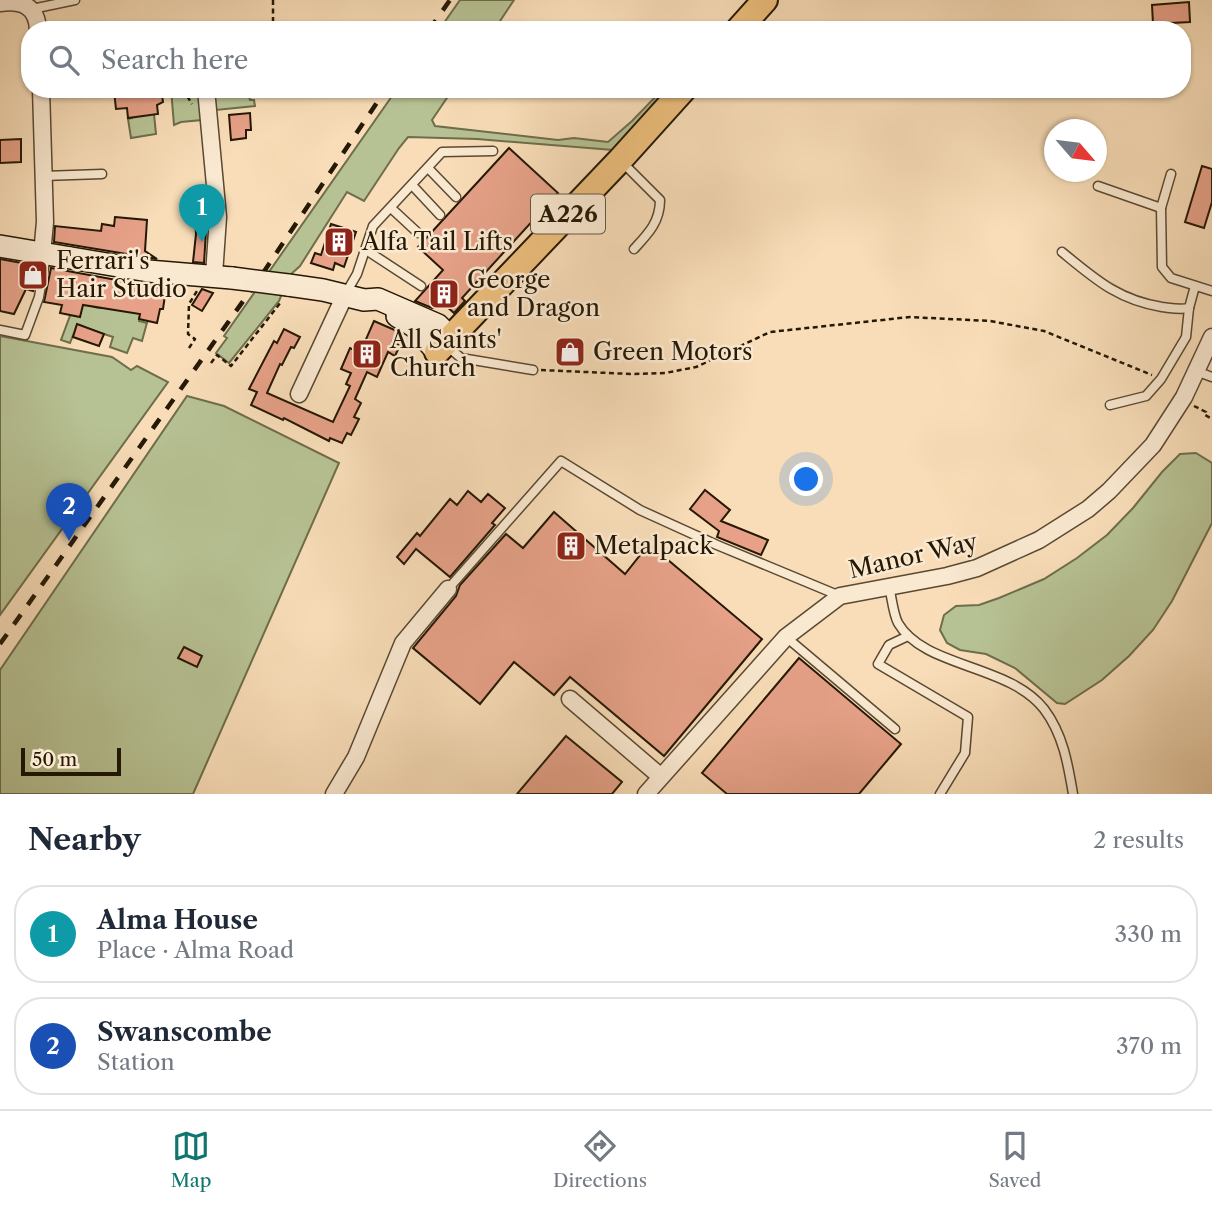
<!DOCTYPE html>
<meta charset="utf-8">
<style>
body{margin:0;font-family:"Libre Caslon Text",serif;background:#f2f2f3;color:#1f2937}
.compass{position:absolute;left:1044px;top:119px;width:63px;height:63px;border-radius:50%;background:#fff;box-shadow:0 2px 5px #0004;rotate:118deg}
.scale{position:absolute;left:21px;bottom:18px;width:100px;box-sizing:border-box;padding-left:7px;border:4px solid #251805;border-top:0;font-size:19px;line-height:24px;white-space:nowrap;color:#251805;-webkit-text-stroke:5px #fae9d1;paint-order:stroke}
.you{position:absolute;left:807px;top:480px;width:24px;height:24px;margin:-18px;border:5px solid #fff;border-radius:50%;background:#1a73e8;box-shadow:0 0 0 10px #1a73e833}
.badge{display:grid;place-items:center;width:46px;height:46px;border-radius:50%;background:#0f766e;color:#fff;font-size:23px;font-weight:700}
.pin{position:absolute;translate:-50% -58px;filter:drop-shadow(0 2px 4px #0008)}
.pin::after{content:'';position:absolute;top:37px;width:24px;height:21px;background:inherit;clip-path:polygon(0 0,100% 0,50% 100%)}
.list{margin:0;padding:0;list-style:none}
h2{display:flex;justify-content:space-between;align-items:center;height:91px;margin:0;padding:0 28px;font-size:30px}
h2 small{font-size:23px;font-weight:400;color:#747a83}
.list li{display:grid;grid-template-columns:46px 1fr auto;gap:21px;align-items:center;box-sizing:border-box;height:98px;margin:0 14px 14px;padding:0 14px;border:2px solid #e0e1e3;border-radius:28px}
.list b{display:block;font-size:26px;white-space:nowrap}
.list p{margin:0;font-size:23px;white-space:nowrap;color:#747a83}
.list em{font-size:23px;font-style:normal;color:#747a83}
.icon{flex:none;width:38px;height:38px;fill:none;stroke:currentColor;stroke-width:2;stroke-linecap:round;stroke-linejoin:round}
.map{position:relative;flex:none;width:1212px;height:794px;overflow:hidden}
.search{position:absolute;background:#fff;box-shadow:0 2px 5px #0004;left:21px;right:21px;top:21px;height:77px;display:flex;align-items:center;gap:18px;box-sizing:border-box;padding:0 24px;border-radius:28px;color:#747a83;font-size:26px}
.sheet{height:315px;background:#fff}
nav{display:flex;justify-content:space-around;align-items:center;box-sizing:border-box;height:98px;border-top:2px solid #e0e1e3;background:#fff;font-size:19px;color:#747a83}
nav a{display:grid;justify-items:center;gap:4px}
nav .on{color:#0f766e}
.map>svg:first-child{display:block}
</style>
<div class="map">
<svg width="1212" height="794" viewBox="0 0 1212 794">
<rect width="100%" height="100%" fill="#f8ddb8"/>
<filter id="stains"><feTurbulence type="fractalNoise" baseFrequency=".00286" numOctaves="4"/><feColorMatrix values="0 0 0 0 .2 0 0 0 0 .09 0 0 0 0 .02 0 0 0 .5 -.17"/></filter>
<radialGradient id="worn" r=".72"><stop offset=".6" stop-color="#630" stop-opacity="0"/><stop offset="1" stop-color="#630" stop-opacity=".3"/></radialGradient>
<g fill="#b7c294" stroke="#6e6d4c" stroke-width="2">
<path d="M460,0H514L494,30H439Z"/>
<path d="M171,89H199L202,120L181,122L174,125Z"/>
<path d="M214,89H248L250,100H254L255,106L216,110Z"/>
<path d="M397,89H453L432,120L435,126L558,140L574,138L608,142L632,121L663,89H675L613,150L477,139L408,137L399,148L364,201L347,192L300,266L290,275L279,301L229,363L216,353L227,338L224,336Z"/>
<path d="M131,107L154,114L156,134L131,138L128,119L132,118Z"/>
<path d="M96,295L94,307L100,308L101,301L142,305L139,321L147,323L148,319L142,341L133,338L127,353L110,347L113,337L77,325L70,343L61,340L74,305H83Z"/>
<path d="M0,336L112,357L131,370L137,366L168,382L0,615Z"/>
<path d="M187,396L224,406L339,463L193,794H0V670Z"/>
<path d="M1196,453L1212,463V523L1172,601L1153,630L1129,656L1102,680L1065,704L1057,703L1015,668L986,654L960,650L947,643L940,630L944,615L956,606L979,605L999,598L1044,579L1077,558L1107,535L1133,508L1162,472L1180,454Z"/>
</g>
<g fill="#e6a188" stroke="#251805" stroke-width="2">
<path d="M1189,2L1190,22L1153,24L1152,5Z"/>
<path d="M118,89H161L163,102L157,105L158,114L128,118L127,108L116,109L114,91Z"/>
<path d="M250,113L251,130H246V138L231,140L229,115Z"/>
<path d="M21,139V162L0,163V140Z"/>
<path d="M509,148L558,193L462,298L465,301L454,313L445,305L432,308L415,301L443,270L418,247Z"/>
<path d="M1202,166L1212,169V202L1204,228L1185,222Z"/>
<path d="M195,214H207L204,263L193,262L196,234Z"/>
<path d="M115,217L147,220L145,251L157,259L54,242L55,226L101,231L102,224L114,226Z"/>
<path d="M331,224L356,232L344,267L335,263L333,270L311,263L315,253L321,255Z"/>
<path d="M0,259L38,266L33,291L26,289L14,314L0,311Z"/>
<path d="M51,268L166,289L163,309H160L157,323L139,319L140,314L83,305L80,317L60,313L62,305L44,302Z"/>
<path d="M202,289L213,293L202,311L192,305Z"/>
<path d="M374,321L397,331L392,342L400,345L395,356L388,352L377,377L367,372L355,399L361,403L354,417L359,419L351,435L347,433L342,443L330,438L329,441L284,418L283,420L251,405L257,392L249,389L274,341L277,343L284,329L300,337L294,348L291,347L282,365L280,364L267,393L333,422L350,386L346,384L351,373L341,369L350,348L360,353Z"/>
<path d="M77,324L104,334L99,346L73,337Z"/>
<path d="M705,490L730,510L721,521L768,540L761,555L717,537L719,531L690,509Z"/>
<path d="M468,491L481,502L488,494L505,508L492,523L495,525L450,577L416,549L404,564L397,557L417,533L420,536L450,499L457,505Z"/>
<path d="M554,512L625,574L649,544L762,639L664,756L570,677L554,695L514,662L480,704L413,648L456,596L460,585L506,534L523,548Z"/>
<path d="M184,647L202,656L197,667L178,658Z"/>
<path d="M799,658L901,744L859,794H727L702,773Z"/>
<path d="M566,736L622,782L612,794H517Z"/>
</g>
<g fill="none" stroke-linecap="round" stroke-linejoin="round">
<g stroke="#5a4932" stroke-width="11">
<g id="service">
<path d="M32,9L75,0"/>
<path d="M622,162L660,200C660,222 648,234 634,249"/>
<path d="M428,168L456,197"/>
<path d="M1171,174L1161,208L1162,267L1171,278L1212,291"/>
<path d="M43,176L102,174"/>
<path d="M412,185L440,215"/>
<path d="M1098,186L1161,208"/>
<path d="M391,208L418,233"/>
<path d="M366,250L421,286"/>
<path d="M1062,252C1095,279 1118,300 1162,307C1171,308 1180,310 1189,308"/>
<path d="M346,293L357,274L373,226L442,152L493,151"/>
<path d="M0,330L25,335L39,297L46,255"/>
<path d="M447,346L461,358L533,370"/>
<path d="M1196,371L1212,377"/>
<path d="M1110,405L1146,396L1161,379L1186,337L1189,308L1195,286"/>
<path d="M889,587C892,598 893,613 898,623C924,668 1009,664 1044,709C1063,734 1068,764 1073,794"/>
<path d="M448,589L561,461L640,510L717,545L840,596"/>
<path d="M908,636L889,645L878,664L968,717L965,753L940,794"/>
<path d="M786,637L895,729"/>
</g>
</g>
<g stroke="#5a4932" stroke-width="19">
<g id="minor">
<path d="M0,3C22,0 37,6 38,30"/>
<path d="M41,89L45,222L42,254"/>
<path d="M206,89L218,217L214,275"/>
<path d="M299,394L345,295"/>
<path d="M570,699L660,776"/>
<path d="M334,794L356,757L403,643L448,589"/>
<path d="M646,794L786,637L840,596L947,576L977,568L1039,540L1088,509L1109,491L1153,445L1184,397L1212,337"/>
</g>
</g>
<g stroke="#251805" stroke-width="24">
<g id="secondary">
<path d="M0,246L148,271L232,278"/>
<path d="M288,285L323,290L364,300L378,299L438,325L451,338"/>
<path d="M397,316L415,327L437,352"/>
</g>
</g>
<g stroke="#251805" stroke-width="28">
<g id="primary">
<path d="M738,30L765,0"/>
<path d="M437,352L620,160L684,89"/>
</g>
</g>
<g stroke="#251805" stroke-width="2.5" stroke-dasharray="5 3.5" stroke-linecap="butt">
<path d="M273,0V30"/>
<path d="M183,89L192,104"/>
<path d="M189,348L195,339L188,334L189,304L197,291"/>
<path d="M211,363L217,355L231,366L281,302"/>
<path d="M541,370L631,374L665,373L696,367L770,332L910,317L990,321L1044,331L1152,375"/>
<path d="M1194,406L1206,412L1205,415L1212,419"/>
</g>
<use href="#service" stroke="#fae9d1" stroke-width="8"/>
<use href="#minor" stroke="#fae9d1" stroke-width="16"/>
<use href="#secondary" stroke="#fae9d1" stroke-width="21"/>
<use href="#primary" stroke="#ecbe7c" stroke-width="24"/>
<g stroke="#251805" stroke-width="4.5" stroke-dasharray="12 12" stroke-linecap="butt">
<path d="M429,30L450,0"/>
<path d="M263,273L386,89"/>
<path d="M0,644L251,290"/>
</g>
<g stroke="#251805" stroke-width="24" stroke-linecap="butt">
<path id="secondary-bridge" d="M232,278L288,285"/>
</g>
<use href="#secondary-bridge" stroke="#fae9d1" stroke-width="21"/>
</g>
<defs>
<g id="building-square" transform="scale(1.575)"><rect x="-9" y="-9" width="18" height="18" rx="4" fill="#8f2418" stroke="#fae9d1"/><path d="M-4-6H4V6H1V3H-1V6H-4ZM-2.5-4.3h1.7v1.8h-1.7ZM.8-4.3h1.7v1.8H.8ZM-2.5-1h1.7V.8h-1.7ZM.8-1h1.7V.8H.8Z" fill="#fff"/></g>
<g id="shop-square" transform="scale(1.575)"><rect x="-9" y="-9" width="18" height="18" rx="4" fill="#8f2418" stroke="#fae9d1"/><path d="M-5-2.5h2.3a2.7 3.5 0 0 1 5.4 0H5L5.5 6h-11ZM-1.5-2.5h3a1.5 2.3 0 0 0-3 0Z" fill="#fff"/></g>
</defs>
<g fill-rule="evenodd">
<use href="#building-square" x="339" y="242"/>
<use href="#shop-square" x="33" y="275"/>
<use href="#building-square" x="444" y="294"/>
<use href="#shop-square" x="570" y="352"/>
<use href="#building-square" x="367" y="354"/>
<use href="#building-square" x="571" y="546"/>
</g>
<g text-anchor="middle" stroke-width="5" stroke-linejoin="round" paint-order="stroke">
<rect fill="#fae9d1" stroke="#655742" stroke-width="2" x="531" y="194.5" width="74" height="39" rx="5"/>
<g font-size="23" font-weight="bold" fill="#251805">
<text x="568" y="222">A226</text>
</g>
<g font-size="24" fill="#251805" stroke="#fae9d1" text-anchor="start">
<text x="362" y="250">Alfa Tail Lifts</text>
<text x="56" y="269">Ferrari's<tspan x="56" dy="28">Hair Studio</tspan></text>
<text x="467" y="288">George<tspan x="467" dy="28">and Dragon</tspan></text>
<text x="390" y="348">All Saints'<tspan x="390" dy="28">Church</tspan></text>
<text x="593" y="360">Green Motors</text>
<text x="594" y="554">Metalpack</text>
</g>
<g font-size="24" fill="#251805" stroke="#fae9d1">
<text transform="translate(913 556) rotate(-13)" y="8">Manor Way</text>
</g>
</g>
<rect width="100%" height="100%" filter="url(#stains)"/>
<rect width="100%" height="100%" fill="url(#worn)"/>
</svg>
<svg class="compass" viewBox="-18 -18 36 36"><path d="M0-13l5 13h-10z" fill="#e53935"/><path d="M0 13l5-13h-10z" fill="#747a83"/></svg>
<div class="scale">50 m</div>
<div class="you"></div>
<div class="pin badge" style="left:202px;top:242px;background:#0f9aa8">1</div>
<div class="pin badge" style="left:69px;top:541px;background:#1a4fb4">2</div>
<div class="search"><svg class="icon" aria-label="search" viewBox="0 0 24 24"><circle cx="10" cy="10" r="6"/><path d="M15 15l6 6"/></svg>Search here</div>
</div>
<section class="sheet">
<h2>Nearby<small>2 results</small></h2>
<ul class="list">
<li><span class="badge" style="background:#0f9aa8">1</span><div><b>Alma House</b><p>Place · Alma Road</p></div><em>330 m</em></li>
<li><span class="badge" style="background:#1a4fb4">2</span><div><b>Swanscombe</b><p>Station</p></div><em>370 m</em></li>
</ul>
</section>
<nav>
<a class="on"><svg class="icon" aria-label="map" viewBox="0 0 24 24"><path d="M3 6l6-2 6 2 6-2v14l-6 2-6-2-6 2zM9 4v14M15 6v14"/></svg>Map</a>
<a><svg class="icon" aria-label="directions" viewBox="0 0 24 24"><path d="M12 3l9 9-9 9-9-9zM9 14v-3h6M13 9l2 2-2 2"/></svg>Directions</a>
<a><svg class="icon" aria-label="saved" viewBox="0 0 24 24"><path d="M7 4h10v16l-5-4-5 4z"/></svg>Saved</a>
</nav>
